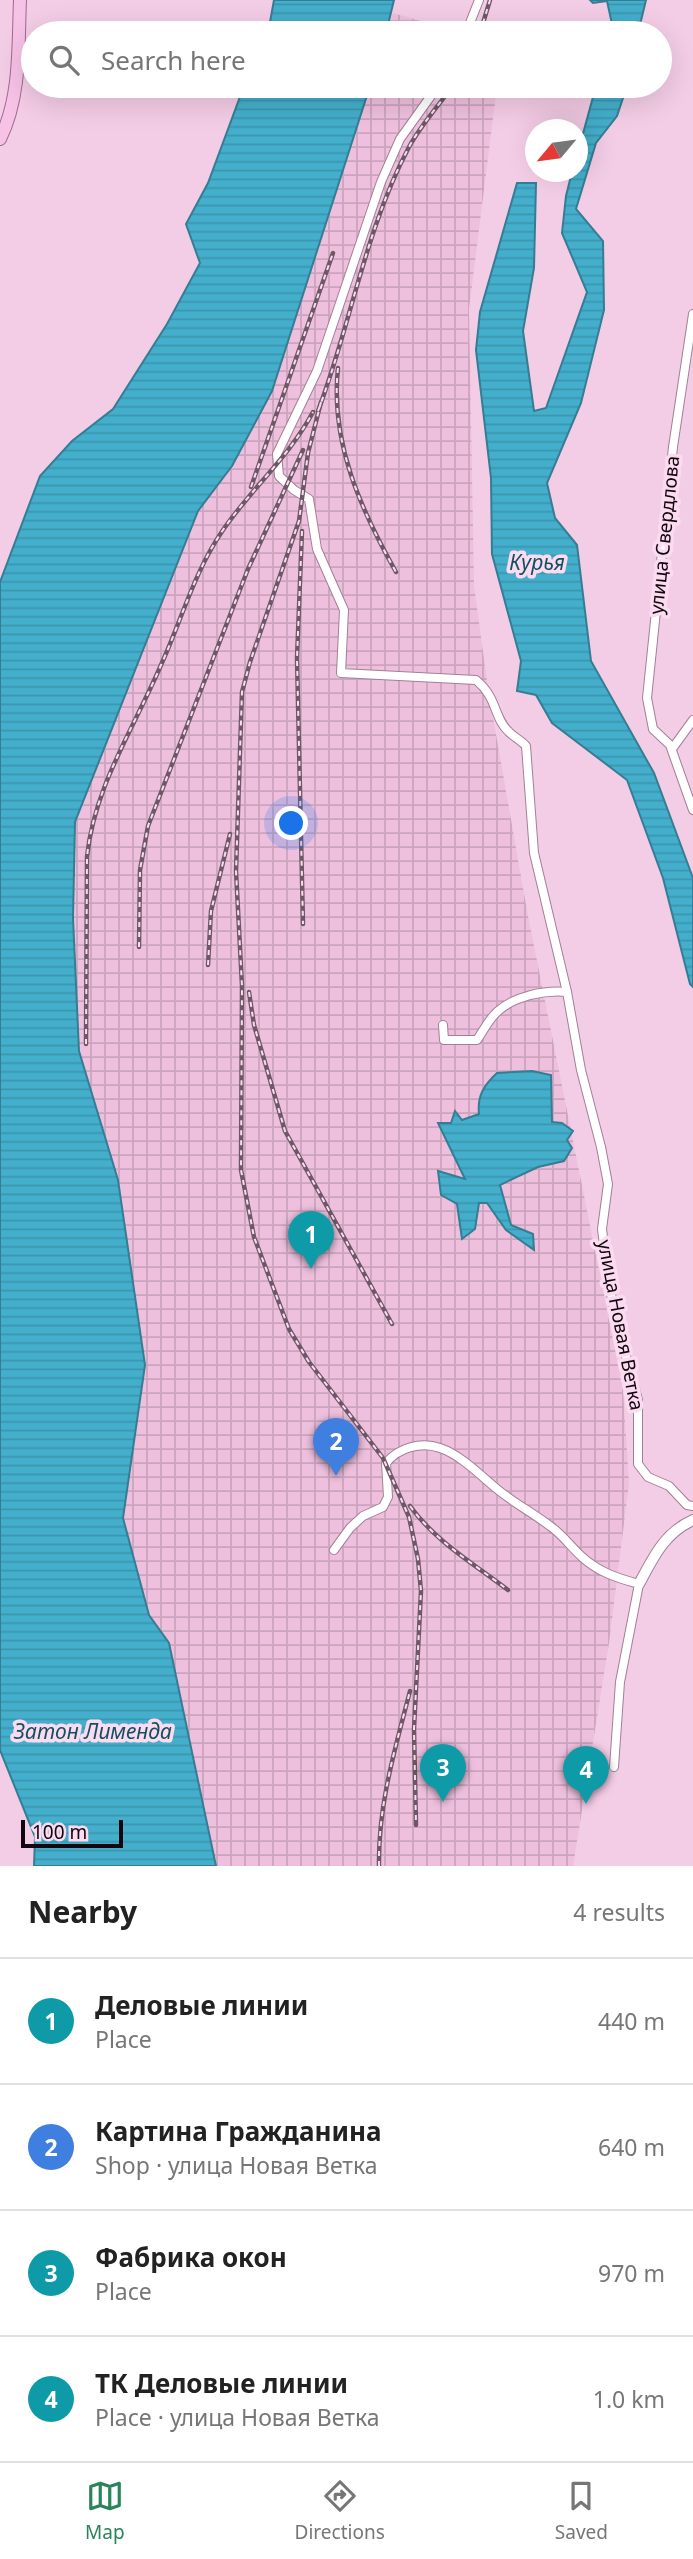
<!DOCTYPE html>
<meta charset="utf-8">
<style>
body{margin:0;font-family:"Noto Sans",sans-serif;background:#f6f6f6;color:#222}
.compass{position:absolute;left:525px;top:119px;width:63px;height:63px;border-radius:50%;background:#fff;box-shadow:0 7px 28px #0002;rotate:241deg}
.scale{position:absolute;left:21px;bottom:18px;width:102px;box-sizing:border-box;padding-left:7px;border:4px solid #13070f;border-top:0;font-size:19px;line-height:24px;white-space:nowrap;color:#13070f;-webkit-text-stroke:5px #fbdbf0;paint-order:stroke}
.you{position:absolute;left:292px;top:824px;width:24px;height:24px;margin:-18px;border:5px solid #fff;border-radius:50%;background:#1a73e8;box-shadow:0 0 0 10px #1a73e833}
.badge{display:grid;place-items:center;width:46px;height:46px;border-radius:50%;background:#298459;color:#fff;font-size:23px;font-weight:700}
.pin{position:absolute;translate:-50% -58px;filter:drop-shadow(0 2px 4px #0008)}
.pin::after{content:'';position:absolute;top:37px;width:24px;height:21px;background:inherit;clip-path:polygon(0 0,100% 0,50% 100%)}
.list{margin:0;padding:0;list-style:none}
h2{display:flex;justify-content:space-between;align-items:center;height:91px;margin:0;padding:0 28px;font-size:30px}
h2 small{font-size:23px;font-weight:400;color:#767676}
.list li{display:grid;grid-template-columns:46px 1fr auto;gap:21px;align-items:center;box-sizing:border-box;height:126px;padding:0 28px;border-top:2px solid #e0e0e0}
.list b{display:block;font-size:26px;white-space:nowrap}
.list p{margin:0;font-size:23px;white-space:nowrap;color:#767676}
.list em{font-size:23px;font-style:normal;color:#767676}
.icon{flex:none;width:38px;height:38px;fill:none;stroke:currentColor;stroke-width:2;stroke-linecap:round;stroke-linejoin:round}
.map{position:relative;flex:none;width:693px;height:1866px;overflow:hidden}
.search{position:absolute;background:#fff;box-shadow:0 7px 28px #0002;left:21px;right:21px;top:21px;height:77px;display:flex;align-items:center;gap:18px;box-sizing:border-box;padding:0 24px;border-radius:38px;color:#767676;font-size:26px}
.sheet{height:595px;background:#fff}
nav{display:flex;justify-content:space-around;align-items:center;box-sizing:border-box;height:98px;border-top:2px solid #e0e0e0;background:#fff;font-size:19px;color:#767676}
nav a{display:grid;justify-items:center;gap:4px}
nav .on{color:#298459}
.map>svg:first-child{display:block}
</style>
<div class="map">
<svg width="693" height="1866" viewBox="0 0 693 1866">
<defs>
<pattern id="industrial-grid" width="8" height="8" patternUnits="userSpaceOnUse" patternTransform="scale(1.75)"><rect width="8" height="8" fill="#eec0de"/><path d="M0 4h8M4 0v8" fill="none" stroke="#cba4bd"/></pattern>
<pattern id="water-rules" width="6" height="5" patternUnits="userSpaceOnUse" patternTransform="scale(1.75)"><rect width="6" height="5" fill="#44afcc"/><path d="M0 2.5h6" fill="none" stroke="#3b95ae"/></pattern>
</defs>
<rect width="100%" height="100%" fill="#f3cce5"/>
<g fill="url(#industrial-grid)">
<path d="M393,13L463,33H386Z"/>
<path d="M370,86H497L469,309L474,585L488,689L528,916L623,1390L629,1483L609,1643L573,1866H216L169,1643L149,1615L123,1518L145,1365L118,1180L79,1051L73,918L75,822L198,511L232,466L272,391Z"/>
</g>
<g fill="url(#water-rules)" stroke="#357d93" stroke-width="2">
<path d="M274,0H394L386,33H268Z"/>
<path d="M590,0H646L638,33H614L607,1L593,3Z"/>
<path d="M244,86H370L272,391L232,466L198,511L75,822L73,918L79,1051L118,1180L145,1365L123,1518L149,1615L169,1643L216,1866H34L35,1837L0,1750V582L40,476L72,441L113,409L167,324L200,263L186,224L208,183Z"/>
<path d="M596,86H627L617,116L596,143L576,209L603,241L604,310L581,403L547,483L555,518L577,545L591,661L654,773L693,878V987L690,984L663,878L627,780L552,723L536,695L517,691L521,661L492,554L491,478L476,350L480,312L517,183H536L534,268L523,331L534,411L546,408L587,292L562,233L566,196L572,172H578V152Z"/>
<path d="M532,1071L551,1075L552,1122L562,1123L573,1131L567,1140L572,1148L564,1161L538,1167L500,1185L511,1225L533,1234L534,1250L506,1230L487,1203H479L475,1229L462,1239L457,1204L441,1195L438,1171L465,1179L438,1123H451L455,1111L462,1120L479,1114C477,1096 484,1085 497,1073Z"/>
</g>
<g fill="none" stroke-linecap="round" stroke-linejoin="round">
<g stroke="#a37f97" stroke-width="10">
<g id="street">
<path d="M466,33L479,0"/>
<path d="M438,86L400,139L381,182L317,371L277,454L279,476L294,490L309,499L317,549L344,610L341,673L476,680C498,698 493,717 509,732C515,738 521,740 526,746L534,853L567,992"/>
<path d="M693,314L673,447L647,698L653,729L670,745L693,810"/>
<path d="M672,749L693,720"/>
<path d="M443,1025L444,1040H477C483,1031 489,1019 497,1012C514,996 544,990 567,992L581,1070L601,1147L608,1184L602,1229L608,1278L616,1320L638,1400V1464L648,1477L669,1486L687,1505L693,1506"/>
<path d="M334,1550L350,1528L363,1516L383,1507L388,1497L386,1463C398,1448 421,1441 440,1448C461,1455 480,1475 497,1489C514,1503 533,1513 550,1526C562,1534 571,1547 581,1556C598,1572 617,1578 639,1584L620,1682L614,1767"/>
</g>
</g>
<g stroke="#a37f97" stroke-width="12">
<path id="secondary" d="M639,1584C653,1558 664,1533 693,1520"/>
</g>
<g stroke="#a36790" stroke-width="14">
<path id="primary" d="M0,139C21,97 18,46 20,0"/>
</g>
<use href="#street" stroke="#fff" stroke-width="8"/>
<use href="#secondary" stroke="#fff" stroke-width="10"/>
<use href="#primary" stroke="#f6c2e6" stroke-width="12"/>
<g stroke="#6e5766" stroke-width="4.5">
<g id="rail">
<path d="M480,33L490,0"/>
<path d="M338,368C330,442 361,510 396,572"/>
<path d="M321,402L308,453L299,521L250,662L242,692L236,871L242,986L241,1170L254,1237L289,1329L309,1362L383,1458L409,1517L418,1559L421,1591L414,1729L416,1825"/>
<path d="M318,411C351,324 365,230 409,147C421,125 438,106 453,86"/>
<path d="M251,487L333,253"/>
<path d="M302,531L297,658L303,924"/>
<path d="M139,947L140,870L148,826L248,569L303,450"/>
<path d="M208,965L211,911L230,834"/>
<path d="M249,992L254,1025L285,1131L392,1324"/>
<path d="M86,1044L87,857C94,787 134,728 161,665C182,619 194,572 223,530C251,489 289,457 313,412"/>
<path d="M410,1506C435,1541 474,1564 508,1590"/>
<path d="M379,1866C378,1805 395,1749 410,1691"/>
</g>
</g>
<use href="#rail" stroke="#fbdbf0" stroke-width="2" stroke-dasharray="5" stroke-linecap="butt"/>
</g>
<g text-anchor="middle" stroke-width="7" stroke-linejoin="round" paint-order="stroke">
<g font-size="19" fill="#13070f" stroke="#fbdbf0">
<text transform="translate(664 535) rotate(-84)" y="7">улица Свердлова</text>
<text transform="translate(621 1325) rotate(79)" y="7">улица Новая Ветка</text>
</g>
<g font-size="21" font-style="italic" fill="#13505f" stroke="#fbdbf0">
<text x="537" y="570">Курья</text>
<text x="93" y="1739">Затон Лименда</text>
</g>
</g>
</svg>
<svg class="compass" viewBox="-18 -18 36 36"><path d="M0-13l5 13h-10z" fill="#e53935"/><path d="M0 13l5-13h-10z" fill="#767676"/></svg>
<div class="scale">100 m</div>
<div class="you"></div>
<div class="pin badge" style="left:311px;top:1269px;background:#0f9aa8">1</div>
<div class="pin badge" style="left:336px;top:1476px;background:#3f7fe0">2</div>
<div class="pin badge" style="left:443px;top:1802px;background:#0f9aa8">3</div>
<div class="pin badge" style="left:586px;top:1804px;background:#0f9aa8">4</div>
<div class="search"><svg class="icon" aria-label="search" viewBox="0 0 24 24"><circle cx="10" cy="10" r="6"/><path d="M15 15l6 6"/></svg>Search here</div>
</div>
<section class="sheet">
<h2>Nearby<small>4 results</small></h2>
<ul class="list">
<li><span class="badge" style="background:#0f9aa8">1</span><div><b>Деловые линии</b><p>Place</p></div><em>440 m</em></li>
<li><span class="badge" style="background:#3f7fe0">2</span><div><b>Картина Гражданина</b><p>Shop · улица Новая Ветка</p></div><em>640 m</em></li>
<li><span class="badge" style="background:#0f9aa8">3</span><div><b>Фабрика окон</b><p>Place</p></div><em>970 m</em></li>
<li><span class="badge" style="background:#0f9aa8">4</span><div><b>ТК Деловые линии</b><p>Place · улица Новая Ветка</p></div><em>1.0 km</em></li>
</ul>
</section>
<nav>
<a class="on"><svg class="icon" aria-label="map" viewBox="0 0 24 24"><path d="M3 6l6-2 6 2 6-2v14l-6 2-6-2-6 2zM9 4v14M15 6v14"/></svg>Map</a>
<a><svg class="icon" aria-label="directions" viewBox="0 0 24 24"><path d="M12 3l9 9-9 9-9-9zM9 14v-3h6M13 9l2 2-2 2"/></svg>Directions</a>
<a><svg class="icon" aria-label="saved" viewBox="0 0 24 24"><path d="M7 4h10v16l-5-4-5 4z"/></svg>Saved</a>
</nav>
